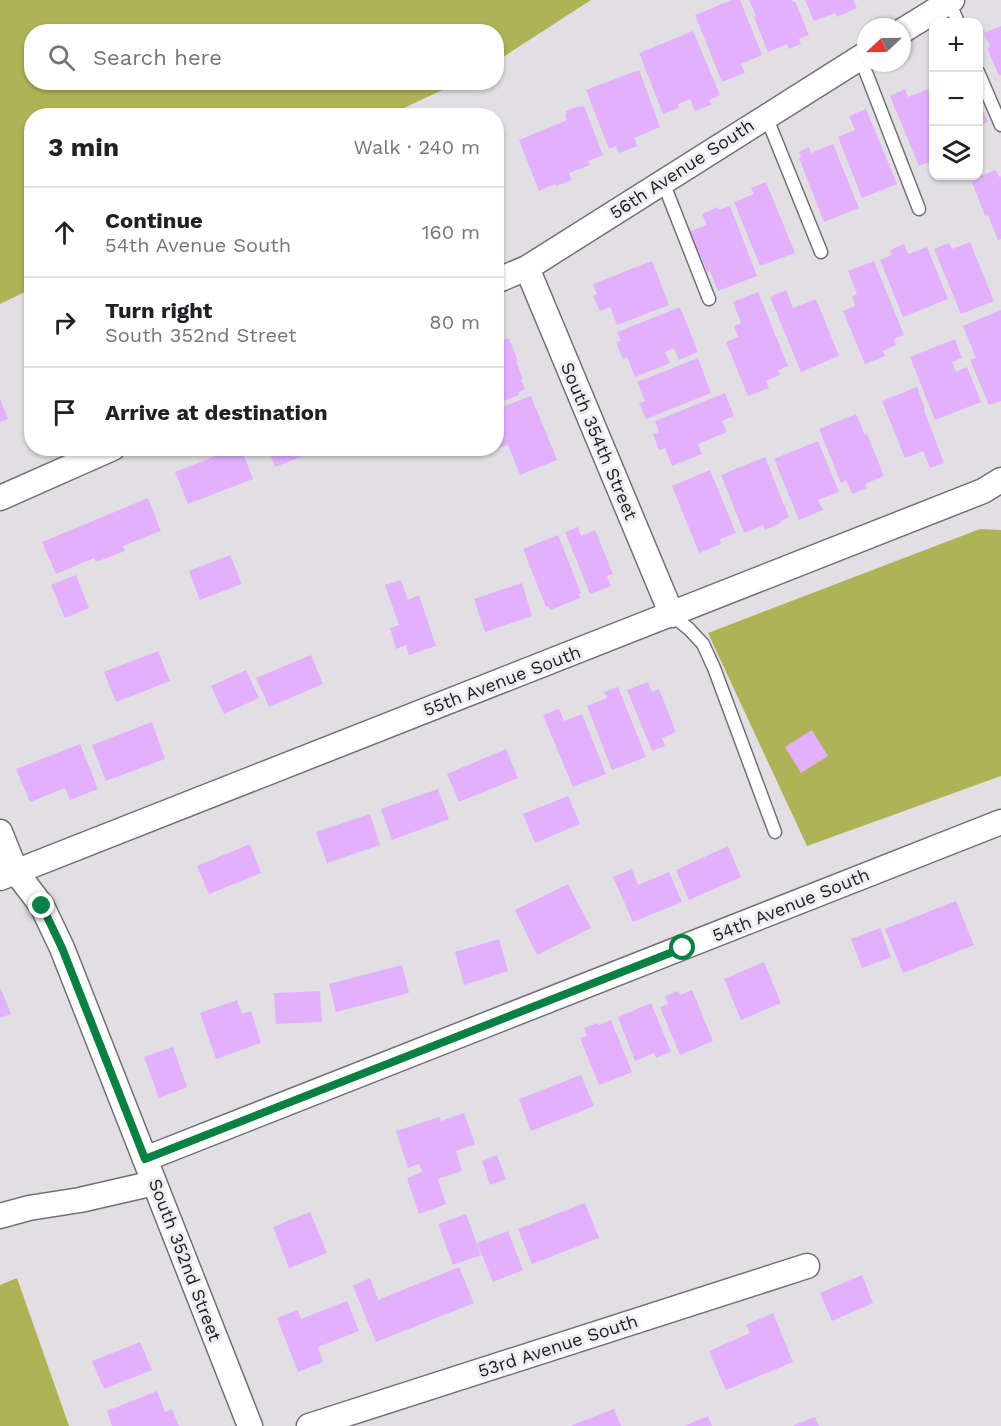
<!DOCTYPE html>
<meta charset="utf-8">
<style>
body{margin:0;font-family:"Work Sans",sans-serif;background:#f6f6f6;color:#202124}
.controls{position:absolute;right:18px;top:18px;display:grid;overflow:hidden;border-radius:12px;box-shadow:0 2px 4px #0004}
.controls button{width:54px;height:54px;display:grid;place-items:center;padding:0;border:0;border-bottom:2px solid #e0e0e0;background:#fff;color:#202124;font:30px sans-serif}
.compass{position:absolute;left:857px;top:18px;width:54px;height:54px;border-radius:50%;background:#fff;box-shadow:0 2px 4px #0004;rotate:248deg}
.stop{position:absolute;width:18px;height:18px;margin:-14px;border:4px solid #0b8043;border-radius:50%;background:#fff}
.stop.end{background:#0b8043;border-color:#fff;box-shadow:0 2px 6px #0008}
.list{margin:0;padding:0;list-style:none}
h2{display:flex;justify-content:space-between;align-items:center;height:78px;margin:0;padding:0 24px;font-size:26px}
h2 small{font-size:20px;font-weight:400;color:#757577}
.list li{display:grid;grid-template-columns:39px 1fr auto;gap:18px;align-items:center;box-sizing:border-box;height:90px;padding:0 24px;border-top:2px solid #e0e0e0}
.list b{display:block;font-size:22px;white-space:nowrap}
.list p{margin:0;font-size:20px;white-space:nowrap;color:#757577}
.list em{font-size:20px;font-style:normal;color:#757577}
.icon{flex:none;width:33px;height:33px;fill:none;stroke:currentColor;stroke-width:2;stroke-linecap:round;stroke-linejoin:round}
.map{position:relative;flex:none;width:1001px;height:1426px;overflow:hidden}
.search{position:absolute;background:#fff;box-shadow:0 2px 4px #0004;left:24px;top:24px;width:480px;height:66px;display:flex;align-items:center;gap:15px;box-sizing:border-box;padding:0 21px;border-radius:24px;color:#757577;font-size:22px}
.panel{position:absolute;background:#fff;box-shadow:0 2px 4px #0004;left:24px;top:108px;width:480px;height:348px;border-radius:24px}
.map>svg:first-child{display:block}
</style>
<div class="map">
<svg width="1001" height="1426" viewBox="0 0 1001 1426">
<rect width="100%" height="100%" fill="#e2dfe4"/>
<g fill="#afb355">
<path d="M0,0H591L497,61L496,32H32V82L457,83L389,115L32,116L31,289L0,304Z"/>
<path d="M980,529L1001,530V776L807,846L708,633Z"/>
<path d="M17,1278L69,1426H0V1285Z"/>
</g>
<g fill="#e3b0fd">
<path d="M732,0H740L762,55L741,64L745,73L722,82L695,15Z"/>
<path d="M749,0H792L793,2L795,1L809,35L799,39L801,44L789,49L787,44L768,52L754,17L756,16Z"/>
<path d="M805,0H853L857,8L837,17L835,13L814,21Z"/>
<path d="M1001,26V75L999,76L987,48L990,47L984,33Z"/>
<path d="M693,31L720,95L709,100L711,105L695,111L690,99L678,104L679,108L663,114L639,53Z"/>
<path d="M639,70L660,127L634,138L637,146L619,153L616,146L609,149L586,90Z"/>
<path d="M905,89L908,97L928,89L934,102V160L919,166L890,96Z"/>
<path d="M978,99L988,122L978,126Z"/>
<path d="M580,106L581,107L584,106L603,155L588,161L590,165L569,173L572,180L556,186L555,184L539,191L519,140L567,120L565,114L567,113L566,111Z"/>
<path d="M866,109L897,184L862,198L838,137L855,130L849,116Z"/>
<path d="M833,144L859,208L824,222L799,158L801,157L799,152L809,147L811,153Z"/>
<path d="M996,170L999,177L1001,176V239L998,240L988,215L985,216L972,182L981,178L980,176Z"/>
<path d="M766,182L795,253L760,266L734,202L754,194L751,188Z"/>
<path d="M730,206L757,276L718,291L710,271L707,272L701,256L699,257L688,232L707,225L702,214L718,207L719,210Z"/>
<path d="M970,242L994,301L961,314L934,249L949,243L952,249Z"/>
<path d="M904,244L908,254L927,247L948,299L903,317L880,260L892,255L890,250Z"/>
<path d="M652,261L669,305L617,325L610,307L600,311L593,296L597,294L593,284Z"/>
<path d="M874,261L904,335L894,339L896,345L883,351L885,356L865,364L843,311L855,306L852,296L857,294L848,271Z"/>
<path d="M786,290L793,308L816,299L839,356L801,372L770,297Z"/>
<path d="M758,292L788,366L778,370L780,375L766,381L769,388L748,396L726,342L738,337L734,326L741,323L733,302Z"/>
<path d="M680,307L698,352L679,360L674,348L665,352L670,363L635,377L627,357L623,359L616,342L621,341L617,332Z"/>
<path d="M1001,310V401L989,405L970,360L976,358L963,326Z"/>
<path d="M509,338L518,361H516L523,379L521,380L525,389L518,392L519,395L496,404V343Z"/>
<path d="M955,339L962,358L952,362L956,372L967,367L981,402L935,420L910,357Z"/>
<path d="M698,358L711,393L646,419L639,403L645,401L637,382Z"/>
<path d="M917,387L925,409L924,410L944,463L930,468L923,451L905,458L882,401Z"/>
<path d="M725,393L734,416L722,421L727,432L698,444L702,454L672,466L665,448L659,450L653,434L659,432L655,421Z"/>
<path d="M531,396L557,460L520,475L508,445L499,448L496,443V409Z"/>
<path d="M0,399L8,419L0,422Z"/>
<path d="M856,414L865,435L867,434L884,476L865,484L867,488L852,494L846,480L841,483L819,429Z"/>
<path d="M818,441L839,492L818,500L823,510L799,520L774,459Z"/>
<path d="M236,448H241L253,479L188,504L175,472Z"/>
<path d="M268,448H321V449L275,467Z"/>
<path d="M765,457L789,517L780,521L781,523L765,530L763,525L744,533L721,475Z"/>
<path d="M710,470L736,533L720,539L721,544L699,553L672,486Z"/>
<path d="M148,498L161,531L123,546L125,551L96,562L94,558L56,574L42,542Z"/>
<path d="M578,527L581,536L595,530L613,574L607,576L611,586L590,594L565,532Z"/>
<path d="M558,535L581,593L579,594L580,598L550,610L548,606L546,607L523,549Z"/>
<path d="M230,555L242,584L200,600L189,571Z"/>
<path d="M76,575L89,608L65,618L51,585Z"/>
<path d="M401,580L408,600L419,595L436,646L409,655L406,645L396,649L390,628L399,625L385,585Z"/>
<path d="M522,583L532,616L485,632L474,599Z"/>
<path d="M158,651L170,681L116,702L104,672Z"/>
<path d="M311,655L323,684L269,707L256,678Z"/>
<path d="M246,670L259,698L224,714L211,686Z"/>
<path d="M648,682L652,692L659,689L676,732L662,738L665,746L652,751L627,690Z"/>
<path d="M618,687L646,757L612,770L587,706L607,698L604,692Z"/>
<path d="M559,709L564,721L582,714L606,774L573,787L543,715Z"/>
<path d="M152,722L165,759L106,781L92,745Z"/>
<path d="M812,730L828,756L801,773L785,747Z"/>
<path d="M80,744L98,789L70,800L65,788L30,802L16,769Z"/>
<path d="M506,749L518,778L459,802L447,774Z"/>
<path d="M438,789L449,819L392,840L381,809Z"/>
<path d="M568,796L580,824L535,843L523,814Z"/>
<path d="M370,814L380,845L327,863L316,832Z"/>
<path d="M250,844L261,873L209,894L197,866Z"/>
<path d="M728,846L741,877L689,900L676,870Z"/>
<path d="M632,869L638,885L669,872L682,902L633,922L613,877Z"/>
<path d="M568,884L591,928L537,955L515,910Z"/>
<path d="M956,901L974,945L903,973L885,929Z"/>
<path d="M880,928L891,957L862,968L851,939Z"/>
<path d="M499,939L508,971L464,985L455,952Z"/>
<path d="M764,962L781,1003L741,1020L724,979Z"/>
<path d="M402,965L409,993L336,1012L329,984Z"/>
<path d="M0,987L11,1014L0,1018Z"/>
<path d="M692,990L713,1041L680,1055L660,1007L668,1004L665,996L678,991L680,995Z"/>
<path d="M320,991L322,1022L276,1024L274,993Z"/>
<path d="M237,1000L242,1014L251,1011L261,1043L216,1059L200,1013Z"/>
<path d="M651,1003L671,1052L656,1058L654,1053L635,1061L618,1017Z"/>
<path d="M611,1020L632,1072L599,1085L580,1038L587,1036L584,1028L598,1023L599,1025Z"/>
<path d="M173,1047L187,1087L159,1098L144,1057Z"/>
<path d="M581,1075L594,1106L531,1131L519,1099Z"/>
<path d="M464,1113L475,1144L456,1151L462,1171L438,1179L446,1204L419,1214L407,1178L422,1172L419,1164L408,1168L396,1131L440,1117L441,1121Z"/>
<path d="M497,1155L506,1179L490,1185L482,1161Z"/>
<path d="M585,1203L599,1238L532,1264L518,1229Z"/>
<path d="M310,1212L327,1253L289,1268L273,1227Z"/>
<path d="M466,1214L481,1255L453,1265L438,1224Z"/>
<path d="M508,1231L523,1270L493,1282L477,1243Z"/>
<path d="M459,1267L474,1303L376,1342L353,1286L370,1278L378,1300Z"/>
<path d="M862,1275L873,1303L832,1321L820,1293Z"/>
<path d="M347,1301L359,1331L318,1347L323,1362L298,1372L277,1318L298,1310L301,1319Z"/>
<path d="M773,1313L793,1362L726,1390L709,1351L750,1333L746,1325Z"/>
<path d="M140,1342L152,1370L104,1389L92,1361Z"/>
<path d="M157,1391L165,1412L172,1409L179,1426H112L107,1411Z"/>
<path d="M614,1409L621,1426H570Z"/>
<path d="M708,1416L712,1426H684Z"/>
<path d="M815,1417L819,1426H792Z"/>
</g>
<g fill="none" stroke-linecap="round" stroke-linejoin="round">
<g stroke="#737074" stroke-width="15">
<g id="service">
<path d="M949,2L958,22"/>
<path d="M860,57L919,209"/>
<path d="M978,72L1001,125"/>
<path d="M766,116L821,252"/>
<path d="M663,182L709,299"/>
<path d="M672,615L689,629L703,644L714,668L775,832"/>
</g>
</g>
<g stroke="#737074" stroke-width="27">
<g id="minor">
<path d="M902,31L952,0"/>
<path d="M527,268L672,615"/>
<path d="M496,281L527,268L866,54"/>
<path d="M0,498L113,448"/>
<path d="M0,832L16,872L42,906L62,948L250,1426"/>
<path d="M0,878L983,491L1001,480"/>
<path d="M145,1159L1001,822"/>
<path d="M0,1216L29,1208L80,1200L154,1183"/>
<path d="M309,1426L807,1266"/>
</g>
</g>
<use href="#service" stroke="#fff" stroke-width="12"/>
<use href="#minor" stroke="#fff" stroke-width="24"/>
</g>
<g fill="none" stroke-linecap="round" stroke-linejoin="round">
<path stroke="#0b8043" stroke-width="8" d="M42,906L62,948L145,1159L683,948"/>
</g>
<g text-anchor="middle" stroke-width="6" stroke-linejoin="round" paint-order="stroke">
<g font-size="18" fill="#1f1e1f" stroke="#efedf1">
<text transform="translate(682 169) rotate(-33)" y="6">56th Avenue South</text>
<text transform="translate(599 441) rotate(67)" y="6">South 354th Street</text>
<text transform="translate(502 681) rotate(-21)" y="6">55th Avenue South</text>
<text transform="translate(791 905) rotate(-22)" y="6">54th Avenue South</text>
<text transform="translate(185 1260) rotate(69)" y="6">South 352nd Street</text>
<text transform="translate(558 1346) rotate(-18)" y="6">53rd Avenue South</text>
</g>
</g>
</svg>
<div class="controls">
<button>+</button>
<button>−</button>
<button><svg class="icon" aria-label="layers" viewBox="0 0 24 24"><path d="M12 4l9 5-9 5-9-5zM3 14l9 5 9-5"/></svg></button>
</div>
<svg class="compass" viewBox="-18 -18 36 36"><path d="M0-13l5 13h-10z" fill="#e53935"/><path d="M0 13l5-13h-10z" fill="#757577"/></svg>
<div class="stop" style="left:683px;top:948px"></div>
<div class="stop end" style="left:42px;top:906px"></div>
<div class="search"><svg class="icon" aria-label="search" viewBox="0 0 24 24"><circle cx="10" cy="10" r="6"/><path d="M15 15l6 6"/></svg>Search here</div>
<section class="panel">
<h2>3 min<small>Walk · 240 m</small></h2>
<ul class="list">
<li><svg class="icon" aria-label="ahead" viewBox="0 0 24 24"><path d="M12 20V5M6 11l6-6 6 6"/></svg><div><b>Continue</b><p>54th Avenue South</p></div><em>160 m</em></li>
<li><svg class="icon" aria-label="right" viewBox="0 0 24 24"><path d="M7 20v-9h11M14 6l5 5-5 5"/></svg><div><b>Turn right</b><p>South 352nd Street</p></div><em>80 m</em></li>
<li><svg class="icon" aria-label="arrive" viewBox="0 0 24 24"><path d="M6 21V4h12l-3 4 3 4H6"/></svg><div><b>Arrive at destination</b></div></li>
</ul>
</section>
</div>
